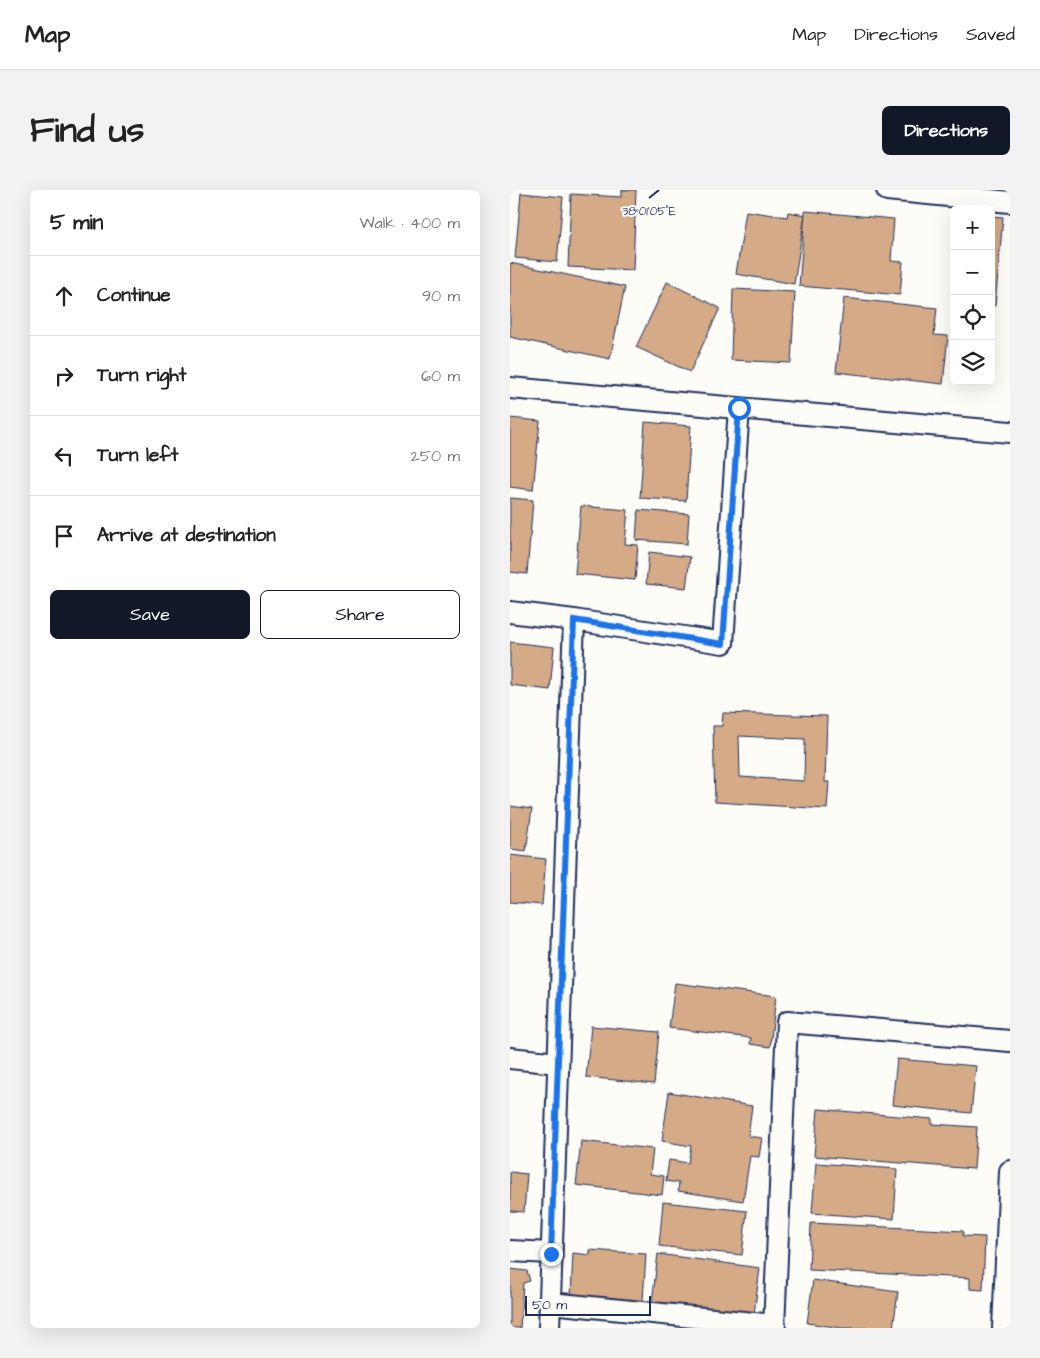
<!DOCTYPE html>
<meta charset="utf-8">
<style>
body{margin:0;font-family:"Architects Daughter",sans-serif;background:#f2f2f2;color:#222}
.controls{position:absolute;right:15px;top:15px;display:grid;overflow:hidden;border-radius:8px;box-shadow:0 5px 20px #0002}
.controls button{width:45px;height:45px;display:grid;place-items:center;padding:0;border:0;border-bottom:1px solid #e0e0e0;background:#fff;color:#222;font:25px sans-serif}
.scale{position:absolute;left:15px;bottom:12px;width:126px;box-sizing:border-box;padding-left:5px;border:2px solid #1b2f5e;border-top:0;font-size:14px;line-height:18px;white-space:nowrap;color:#1b2f5e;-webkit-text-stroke:4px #fdfcf7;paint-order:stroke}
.stop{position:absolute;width:15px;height:15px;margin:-11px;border:4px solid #1a73e8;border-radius:50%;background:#fff}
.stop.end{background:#1a73e8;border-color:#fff;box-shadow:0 1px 5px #0008}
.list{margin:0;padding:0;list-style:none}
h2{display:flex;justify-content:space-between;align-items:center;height:65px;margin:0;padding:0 20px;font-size:21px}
h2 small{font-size:16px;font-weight:400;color:#767676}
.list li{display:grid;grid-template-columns:32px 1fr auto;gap:15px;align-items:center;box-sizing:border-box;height:80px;padding:0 20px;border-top:1px solid #e0e0e0}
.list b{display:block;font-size:19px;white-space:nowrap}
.list em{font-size:16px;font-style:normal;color:#767676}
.actions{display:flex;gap:10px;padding:15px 20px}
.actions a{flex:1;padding:11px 0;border:1px solid #111827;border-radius:8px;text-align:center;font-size:18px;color:#111827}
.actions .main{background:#111827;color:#fff}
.icon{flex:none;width:28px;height:28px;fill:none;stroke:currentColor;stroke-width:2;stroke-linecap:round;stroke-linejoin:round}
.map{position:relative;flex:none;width:500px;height:1138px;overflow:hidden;border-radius:8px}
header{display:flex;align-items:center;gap:30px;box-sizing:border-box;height:70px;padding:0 25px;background:#fff;border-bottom:1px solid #e0e0e0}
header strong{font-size:24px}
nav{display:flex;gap:28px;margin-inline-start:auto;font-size:18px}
.intro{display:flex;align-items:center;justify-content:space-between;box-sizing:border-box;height:120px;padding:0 30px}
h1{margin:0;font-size:35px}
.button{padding:12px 22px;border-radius:8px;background:#111827;color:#fff;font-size:18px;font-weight:700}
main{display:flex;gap:30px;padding:0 30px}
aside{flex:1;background:#fff;border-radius:8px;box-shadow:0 5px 20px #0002}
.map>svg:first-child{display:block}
</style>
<header>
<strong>Map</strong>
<nav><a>Map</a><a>Directions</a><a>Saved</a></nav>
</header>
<div class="intro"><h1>Find us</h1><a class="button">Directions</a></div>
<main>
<aside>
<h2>5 min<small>Walk · 400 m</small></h2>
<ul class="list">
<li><svg class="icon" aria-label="ahead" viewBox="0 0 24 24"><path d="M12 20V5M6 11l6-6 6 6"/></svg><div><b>Continue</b></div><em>90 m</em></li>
<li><svg class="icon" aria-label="right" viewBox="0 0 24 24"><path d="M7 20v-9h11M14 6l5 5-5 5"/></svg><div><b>Turn right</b></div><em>60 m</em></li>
<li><svg class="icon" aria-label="left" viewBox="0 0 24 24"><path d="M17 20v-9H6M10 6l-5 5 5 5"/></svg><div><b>Turn left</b></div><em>250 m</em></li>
<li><svg class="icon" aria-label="arrive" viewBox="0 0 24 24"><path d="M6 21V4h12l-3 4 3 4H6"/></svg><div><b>Arrive at destination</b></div></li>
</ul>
<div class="actions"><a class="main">Save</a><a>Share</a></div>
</aside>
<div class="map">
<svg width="500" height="1138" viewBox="0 0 500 1138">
<rect width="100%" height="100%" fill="#fdfcf7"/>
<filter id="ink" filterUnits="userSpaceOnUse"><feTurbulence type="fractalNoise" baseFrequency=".02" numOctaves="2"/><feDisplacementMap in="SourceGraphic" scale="10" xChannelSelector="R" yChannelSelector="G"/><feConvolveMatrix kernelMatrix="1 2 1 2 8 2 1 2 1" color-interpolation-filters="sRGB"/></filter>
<g filter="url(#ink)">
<g fill="#d5aa86" stroke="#1b2f5e" fill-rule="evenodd">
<path d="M112,0H126L123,80L58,77L61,4L112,7Z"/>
<path d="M11,3L53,7L47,72L5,68Z"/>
<path d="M236,21L277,27L278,22L295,25L284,94L226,84Z"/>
<path d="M295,21L384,29L381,71L393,72L390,105L289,96Z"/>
<path d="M481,26L493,27L485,116L481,115Z"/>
<path d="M0,73L115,97L100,169L0,147Z"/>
<path d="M157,92L210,118L180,182L126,157Z"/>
<path d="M223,99L285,102L281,173L221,170Z"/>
<path d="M334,108L427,118L424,145L438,146L433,194L326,182Z"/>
<path d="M0,228L30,231L23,300L0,297Z"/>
<path d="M135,232L181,236L176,311L130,308Z"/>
<path d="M0,308L23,310L17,384L0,382Z"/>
<path d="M71,316L118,320L115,354L128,355L125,390L65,384Z"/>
<path d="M128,320L179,324L177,354L126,350Z"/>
<path d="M139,362L180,367L176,398L136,394Z"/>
<path d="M0,452L44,457L40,500L0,495Z"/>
<path d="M213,523L317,526L315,592H319L317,619L205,612L203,536H212ZM229,546L295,549L294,591L230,587Z"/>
<path d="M0,616L22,619L16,661L0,659Z"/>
<path d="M0,665L36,669L32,715L0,712Z"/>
<path d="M165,793L266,806L260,857L240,854L241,848L159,838Z"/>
<path d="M81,836L149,842L144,894L76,887Z"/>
<path d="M387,869L466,876L461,923L382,915Z"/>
<path d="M159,902L242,916L238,946L252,948L249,967L240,966L233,1011L168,1001L169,993L156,991L159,970L178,973L181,956L152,951Z"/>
<path d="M308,919L422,929V934L467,937L464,979L304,966Z"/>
<path d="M71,951L143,959L140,984L154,986L152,1005L66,995Z"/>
<path d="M306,973L387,979L384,1029L302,1023Z"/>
<path d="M0,982L17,984L14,1022L0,1021Z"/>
<path d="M153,1012L237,1021L232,1065L149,1056Z"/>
<path d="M301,1033L453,1041V1046L475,1047L473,1100L460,1099V1088L299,1080Z"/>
<path d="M80,1060L136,1064L133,1111L61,1106L63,1063L80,1065Z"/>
<path d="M148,1064L250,1078L243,1132L223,1123L142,1112Z"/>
<path d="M0,1079L17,1081L20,1091L13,1093L10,1138H0Z"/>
<path d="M303,1090L388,1102L383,1138H332L297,1133Z"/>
</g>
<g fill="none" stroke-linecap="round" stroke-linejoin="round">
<g stroke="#1b2f5e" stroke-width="24">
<g id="street">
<path d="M377,0L500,12"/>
<path d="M0,198L500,242"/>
<path d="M0,422L64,430L213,453L229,218"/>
<path d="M0,868L48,873"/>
<path d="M0,1061L41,1063"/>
<path d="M40,1113L265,1135"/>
<path d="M39,1138L64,430"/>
<path d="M264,1138L277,832L500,851"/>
<path d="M493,1138L500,981"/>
</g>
</g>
<use href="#street" stroke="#fdfcf7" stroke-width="20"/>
</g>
</g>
<g fill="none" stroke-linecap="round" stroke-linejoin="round" filter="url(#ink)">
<path stroke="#1a73e8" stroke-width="6" d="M41,1064L64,430L213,454L229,218"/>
</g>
<path fill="none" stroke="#1b2f5e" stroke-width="2" d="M139,8L149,0"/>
<g font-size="12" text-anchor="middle" fill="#1b2f5e" stroke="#fdfcf7" stroke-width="4" stroke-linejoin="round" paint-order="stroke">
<text x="139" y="25">38°01'05"E</text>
</g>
</svg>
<div class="controls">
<button>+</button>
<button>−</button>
<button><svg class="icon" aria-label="locate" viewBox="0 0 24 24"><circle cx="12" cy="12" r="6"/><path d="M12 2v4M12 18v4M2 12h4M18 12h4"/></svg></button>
<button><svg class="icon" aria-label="layers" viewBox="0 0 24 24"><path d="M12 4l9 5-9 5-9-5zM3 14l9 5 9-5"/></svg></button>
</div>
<div class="scale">50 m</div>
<div class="stop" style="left:229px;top:218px"></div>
<div class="stop end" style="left:41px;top:1064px"></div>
</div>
</main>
